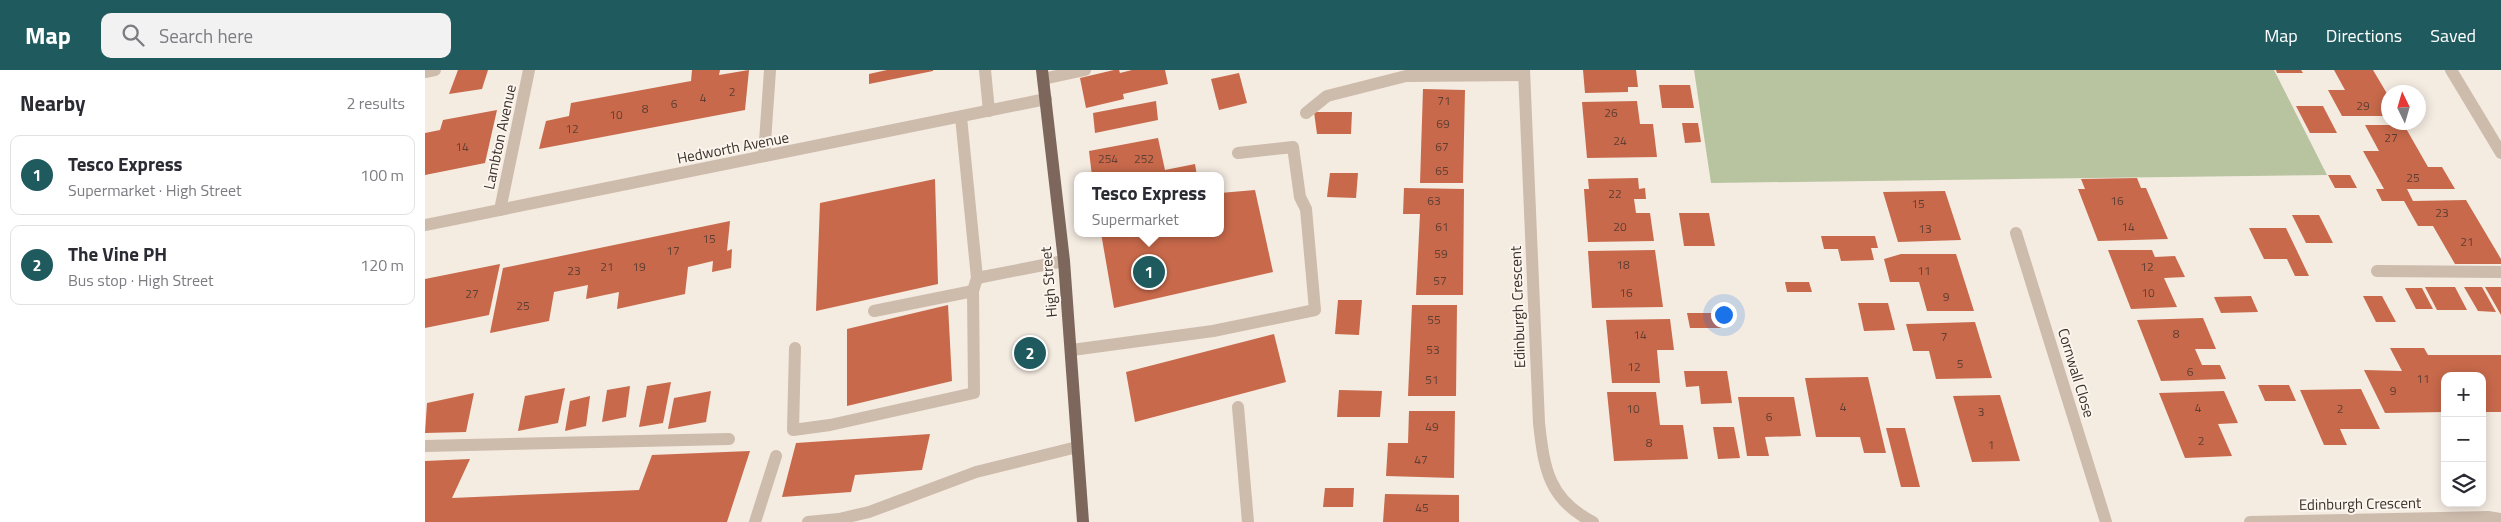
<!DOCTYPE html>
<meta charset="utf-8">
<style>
body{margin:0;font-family:"Titillium Web",sans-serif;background:#f2f2f3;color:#2b2b33}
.controls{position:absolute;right:15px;bottom:15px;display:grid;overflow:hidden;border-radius:10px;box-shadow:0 2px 12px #0003}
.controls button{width:45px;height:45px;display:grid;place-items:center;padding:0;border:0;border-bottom:1px solid #e1e1e2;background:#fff;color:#2b2b33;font:25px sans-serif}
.compass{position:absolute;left:1956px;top:15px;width:45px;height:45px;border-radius:50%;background:#fff;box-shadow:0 2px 12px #0003;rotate:355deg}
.you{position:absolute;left:1298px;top:244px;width:18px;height:18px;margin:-12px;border:4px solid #fff;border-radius:50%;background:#1a73e8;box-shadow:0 0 0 8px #1a73e833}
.badge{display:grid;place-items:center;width:32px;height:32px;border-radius:50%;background:#1f5a5e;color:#fff;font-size:16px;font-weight:700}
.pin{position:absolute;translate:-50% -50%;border:2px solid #fff;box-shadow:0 1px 5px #0006}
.popup{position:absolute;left:649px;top:102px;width:150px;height:65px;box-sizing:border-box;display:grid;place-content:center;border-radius:10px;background:#fff;filter:drop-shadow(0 1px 4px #0005);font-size:16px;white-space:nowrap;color:#7c7c81}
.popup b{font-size:19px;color:#2b2b33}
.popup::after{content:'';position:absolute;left:50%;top:100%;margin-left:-10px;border:10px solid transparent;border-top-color:#fff}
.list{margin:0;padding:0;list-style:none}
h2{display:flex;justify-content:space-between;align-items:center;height:65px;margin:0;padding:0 20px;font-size:21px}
h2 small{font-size:16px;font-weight:400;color:#7c7c81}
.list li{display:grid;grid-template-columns:32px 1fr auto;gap:15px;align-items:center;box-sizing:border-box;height:80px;margin:0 10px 10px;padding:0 10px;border:1px solid #e1e1e2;border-radius:10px}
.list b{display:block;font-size:19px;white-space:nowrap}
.list p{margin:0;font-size:16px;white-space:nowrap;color:#7c7c81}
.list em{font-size:16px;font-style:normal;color:#7c7c81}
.icon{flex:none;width:28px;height:28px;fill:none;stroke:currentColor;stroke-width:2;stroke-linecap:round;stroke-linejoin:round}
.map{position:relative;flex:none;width:2076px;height:452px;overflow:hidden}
header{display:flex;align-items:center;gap:30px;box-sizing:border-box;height:70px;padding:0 25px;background:#1f5a5e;color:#fff}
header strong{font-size:24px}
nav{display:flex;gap:28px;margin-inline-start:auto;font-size:18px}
.search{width:350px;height:45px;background:#f2f2f3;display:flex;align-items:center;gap:12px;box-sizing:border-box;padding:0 18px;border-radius:10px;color:#7c7c81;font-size:19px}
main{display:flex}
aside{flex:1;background:#fff}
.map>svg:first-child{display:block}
</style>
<header>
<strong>Map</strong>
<div class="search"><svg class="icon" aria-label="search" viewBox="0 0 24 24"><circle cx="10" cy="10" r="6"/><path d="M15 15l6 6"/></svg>Search here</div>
<nav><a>Map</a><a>Directions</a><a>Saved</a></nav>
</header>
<main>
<aside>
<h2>Nearby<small>2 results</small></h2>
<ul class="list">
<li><span class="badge">1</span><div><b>Tesco Express</b><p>Supermarket · High Street</p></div><em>100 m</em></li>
<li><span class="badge">2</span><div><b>The Vine PH</b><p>Bus stop · High Street</p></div><em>120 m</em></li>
</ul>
</aside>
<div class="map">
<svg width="2076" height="452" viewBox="0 0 2076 452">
<rect width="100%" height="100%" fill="#f4ebe1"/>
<path fill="#b8c4a0" d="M1269,0H1849L1902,105L1286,113Z"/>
<g fill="#c8694b">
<path d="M33,0H63L57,19L24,24Z"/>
<path d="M267,0H295L294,5L324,0L320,40L114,79L121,51L144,46L146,33L266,11Z"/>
<path d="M462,0H508V1L444,14V4Z"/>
<path d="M689,0H694L695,3L707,0H740L743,14L698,24L699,29L661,38L655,8Z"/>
<path d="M1158,0H1211L1213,17H1203V22L1160,23Z"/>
<path d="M1851,0H1876L1878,3H1852Z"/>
<path d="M1909,0H1948L1964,27V46H1917L1903,20H1920Z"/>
<path d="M814,3L822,33L794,40L786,9Z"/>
<path d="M1234,15H1265L1269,38H1237Z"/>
<path d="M998,19L1040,20L1038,113H995Z"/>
<path d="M731,31L733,50L670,63L668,43Z"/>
<path d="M1212,31L1215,54H1228L1232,87L1162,88L1157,32Z"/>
<path d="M1871,36H1898L1912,63H1885Z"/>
<path d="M72,40L60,93L0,105V63L15,60L18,50Z"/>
<path d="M889,42H927L926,64H892Z"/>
<path d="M1257,53H1273L1276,72L1260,73Z"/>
<path d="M1940,55H1979L2003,97H2017L2030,119H1982L1988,131L2041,130L2076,189V194H2030L2008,156H1993L1979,131H1957L1951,119H1959L1938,81H1954Z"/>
<path d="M733,68L740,100L770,94L772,106H667L664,81Z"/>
<path d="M905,103H933L931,128L902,127Z"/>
<path d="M1903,105H1925L1932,118H1910Z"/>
<path d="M1213,108L1214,119L1220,118L1221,129H1209L1211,143H1225L1229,171L1163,172L1159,119H1164L1163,109Z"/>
<path d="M1712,108L1716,118H1721L1743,169L1673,171L1653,119H1660L1656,109Z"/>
<path d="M510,109L513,214L391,241L395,133Z"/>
<path d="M979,118L1039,119L1038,225H991L995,144H978Z"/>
<path d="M830,120L848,202L689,238L676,163H795V123Z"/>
<path d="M1520,121L1536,170L1473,172L1458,122Z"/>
<path d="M1254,143H1284L1290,176H1259Z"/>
<path d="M1867,145H1894L1908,173H1881Z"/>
<path d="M305,151L302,181L307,179L306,198L287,202L288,191L263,197L260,224L192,239L194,222L161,229L163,215L129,222L124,251L65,263L78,198Z"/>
<path d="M1824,158H1861L1884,206H1870L1862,189H1839Z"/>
<path d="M1396,166H1450L1453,178H1446L1449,190L1416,191L1413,179H1399Z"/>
<path d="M1230,180L1238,237L1167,238L1163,181Z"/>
<path d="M1683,180H1727L1730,187L1750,186L1760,207L1739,208L1752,237L1706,239Z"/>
<path d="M1476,184H1531L1549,241H1502L1494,212H1465L1459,189Z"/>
<path d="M75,194L64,245L0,258V209Z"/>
<path d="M1360,212H1384L1387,222H1362Z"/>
<path d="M2000,217H2030L2042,240H2012Z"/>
<path d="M2039,217H2057L2071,242L2053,241Z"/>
<path d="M2060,217H2076V245Z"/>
<path d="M1980,218H1997L2008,239H1991Z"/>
<path d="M1826,226L1833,242L1796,243L1789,227Z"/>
<path d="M1938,226H1957L1971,252H1951Z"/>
<path d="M913,230H937L934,265L910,264Z"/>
<path d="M1433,233H1463L1470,260L1439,261Z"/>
<path d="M523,235L527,311L422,336V259Z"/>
<path d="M987,235H1032L1031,326H983Z"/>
<path d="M1262,243H1295L1297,258H1265Z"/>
<path d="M1778,248L1791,279H1770L1777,295H1795L1801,309L1736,311L1712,250Z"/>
<path d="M1245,249L1249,280H1232L1235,313H1187L1181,250Z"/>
<path d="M1550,252L1567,308L1511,309L1504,281H1488L1481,254Z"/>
<path d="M849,264L861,312L710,352L701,302Z"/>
<path d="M1965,278H1999L2003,285H2076V342H2057V306H2020V342L1960,343L1939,300L1977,301Z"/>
<path d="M1259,301H1302L1307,333L1276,334L1274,316L1261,317Z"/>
<path d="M1443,307L1461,383H1439L1435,367H1391L1380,308Z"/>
<path d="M246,312L238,353L214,357L222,316Z"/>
<path d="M1833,315H1864L1871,331H1840Z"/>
<path d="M205,316L201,347L177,352L182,320Z"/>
<path d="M140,318L133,353L93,361L100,326Z"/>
<path d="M1936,319L1955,359H1915L1922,375H1899L1875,320Z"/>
<path d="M914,320L957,321L955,347H912Z"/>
<path d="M286,321L281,352L243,359L249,328Z"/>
<path d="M1799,321L1813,353L1793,354L1807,386L1760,388L1734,323Z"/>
<path d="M1182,322H1231L1235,355H1258L1263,389L1189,391Z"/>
<path d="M49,323L41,362L0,363L2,333Z"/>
<path d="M1575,325L1595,391L1547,392L1528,326Z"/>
<path d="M165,326L161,356L140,361L145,331Z"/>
<path d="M1313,327H1369L1376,366L1340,367L1344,386H1322Z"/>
<path d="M984,341H1030L1029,408L961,406L963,373H983Z"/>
<path d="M1288,357H1309L1315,388L1293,389Z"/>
<path d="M1461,358H1480L1495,417H1476Z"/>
<path d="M505,364L497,400L430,405L426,422L357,427L371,373Z"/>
<path d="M325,381L302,452H0V391L45,389L27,428L214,420L227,385Z"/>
<path d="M900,418H929L928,437H898Z"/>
<path d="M960,424L1034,425V452H958Z"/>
</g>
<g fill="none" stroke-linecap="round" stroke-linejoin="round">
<g stroke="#cdbbac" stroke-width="12">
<path d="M560,0L564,41"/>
<path d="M1099,0L1114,353C1119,399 1124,430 1168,452"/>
<path d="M2026,0L2076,83"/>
<path d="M0,2L10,0"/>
<path d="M618,9L660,0"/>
<path d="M881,43L902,26L981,6L1099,5"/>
<path d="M339,86L345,0"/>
<path d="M75,140L104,0"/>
<path d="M0,155L621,29"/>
<path d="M1591,163L1681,452"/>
<path d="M1952,201L2076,202"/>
<path d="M552,208L639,191"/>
<path d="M449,241L548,221"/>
<path d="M370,278L368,360L405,355L549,323L548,221L552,208L536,47"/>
<path d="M647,280L788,261L890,240L881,139L875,127L868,77L813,83"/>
<path d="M813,337L823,452"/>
<path d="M0,376L304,369"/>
<path d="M330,452L351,386"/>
<path d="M383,452L414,449L444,442L551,402L652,377"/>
<path d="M1825,452L2063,447L2076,449"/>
</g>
<path stroke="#7d675c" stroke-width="12" d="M617,0L639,191L658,452"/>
</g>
<g text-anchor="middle" stroke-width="4" stroke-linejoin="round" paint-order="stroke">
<g font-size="12" fill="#5e3e33">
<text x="307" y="26">2</text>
<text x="278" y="32">4</text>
<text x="1019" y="35">71</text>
<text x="249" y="38">6</text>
<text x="1938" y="40">29</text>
<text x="220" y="43">8</text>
<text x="1186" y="47">26</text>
<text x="191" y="49">10</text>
<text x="1018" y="58">69</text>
<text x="147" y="63">12</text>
<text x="1966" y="72">27</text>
<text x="1195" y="75">24</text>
<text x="37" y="81">14</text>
<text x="1017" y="81">67</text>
<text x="683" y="93">254</text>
<text x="719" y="93">252</text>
<text x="1017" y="105">65</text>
<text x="1988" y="112">25</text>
<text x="1190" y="128">22</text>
<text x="1009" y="135">63</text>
<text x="1692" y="135">16</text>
<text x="1493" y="138">15</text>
<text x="2017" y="147">23</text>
<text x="1017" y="161">61</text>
<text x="1195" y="161">20</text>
<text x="1703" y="161">14</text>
<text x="1500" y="163">13</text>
<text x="284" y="173">15</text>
<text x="2042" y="176">21</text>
<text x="248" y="185">17</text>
<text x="1016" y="188">59</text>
<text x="1198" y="199">18</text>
<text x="182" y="201">21</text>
<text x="214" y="201">19</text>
<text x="1722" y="201">12</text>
<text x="149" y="205">23</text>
<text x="1499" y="205">11</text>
<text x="1015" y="215">57</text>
<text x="1201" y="227">16</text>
<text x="1723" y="227">10</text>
<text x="47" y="228">27</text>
<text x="1521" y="231">9</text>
<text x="98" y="240">25</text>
<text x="1009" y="254">55</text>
<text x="1751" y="268">8</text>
<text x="1215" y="269">14</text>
<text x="1519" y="271">7</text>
<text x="1008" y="284">53</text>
<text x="1535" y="298">5</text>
<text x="1209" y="301">12</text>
<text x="1765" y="306">6</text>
<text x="1998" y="313">11</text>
<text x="1007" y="314">51</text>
<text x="1968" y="325">9</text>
<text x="1418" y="341">4</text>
<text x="1773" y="342">4</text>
<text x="1208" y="343">10</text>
<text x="1915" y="343">2</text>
<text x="1556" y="346">3</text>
<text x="1344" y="351">6</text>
<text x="1007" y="361">49</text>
<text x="1776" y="375">2</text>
<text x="1224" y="377">8</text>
<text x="1566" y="379">1</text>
<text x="996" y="394">47</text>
<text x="997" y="442">45</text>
</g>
<g font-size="15" fill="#3b302b" stroke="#fbf5ee">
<text transform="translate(75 67) rotate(-78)" y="5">Lambton Avenue</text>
<text transform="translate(308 78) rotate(-11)" y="5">Hedworth Avenue</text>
<text transform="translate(624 212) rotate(-95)" y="5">High Street</text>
<text transform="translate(1093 237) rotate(-92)" y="5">Edinburgh Crescent</text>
<text transform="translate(1651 303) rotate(73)" y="5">Cornwall Close</text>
<text transform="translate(1935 434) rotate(-1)" y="5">Edinburgh Crescent</text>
</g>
</g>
</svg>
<div class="controls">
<button>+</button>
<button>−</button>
<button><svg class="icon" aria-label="layers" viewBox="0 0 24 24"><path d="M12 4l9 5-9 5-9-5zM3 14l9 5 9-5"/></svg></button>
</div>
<svg class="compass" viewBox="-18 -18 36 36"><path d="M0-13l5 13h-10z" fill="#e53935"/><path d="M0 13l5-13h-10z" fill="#7c7c81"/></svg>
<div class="you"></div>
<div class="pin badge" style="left:724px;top:202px">1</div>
<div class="popup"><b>Tesco Express</b>Supermarket</div>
<div class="pin badge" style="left:605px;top:283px">2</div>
</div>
</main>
